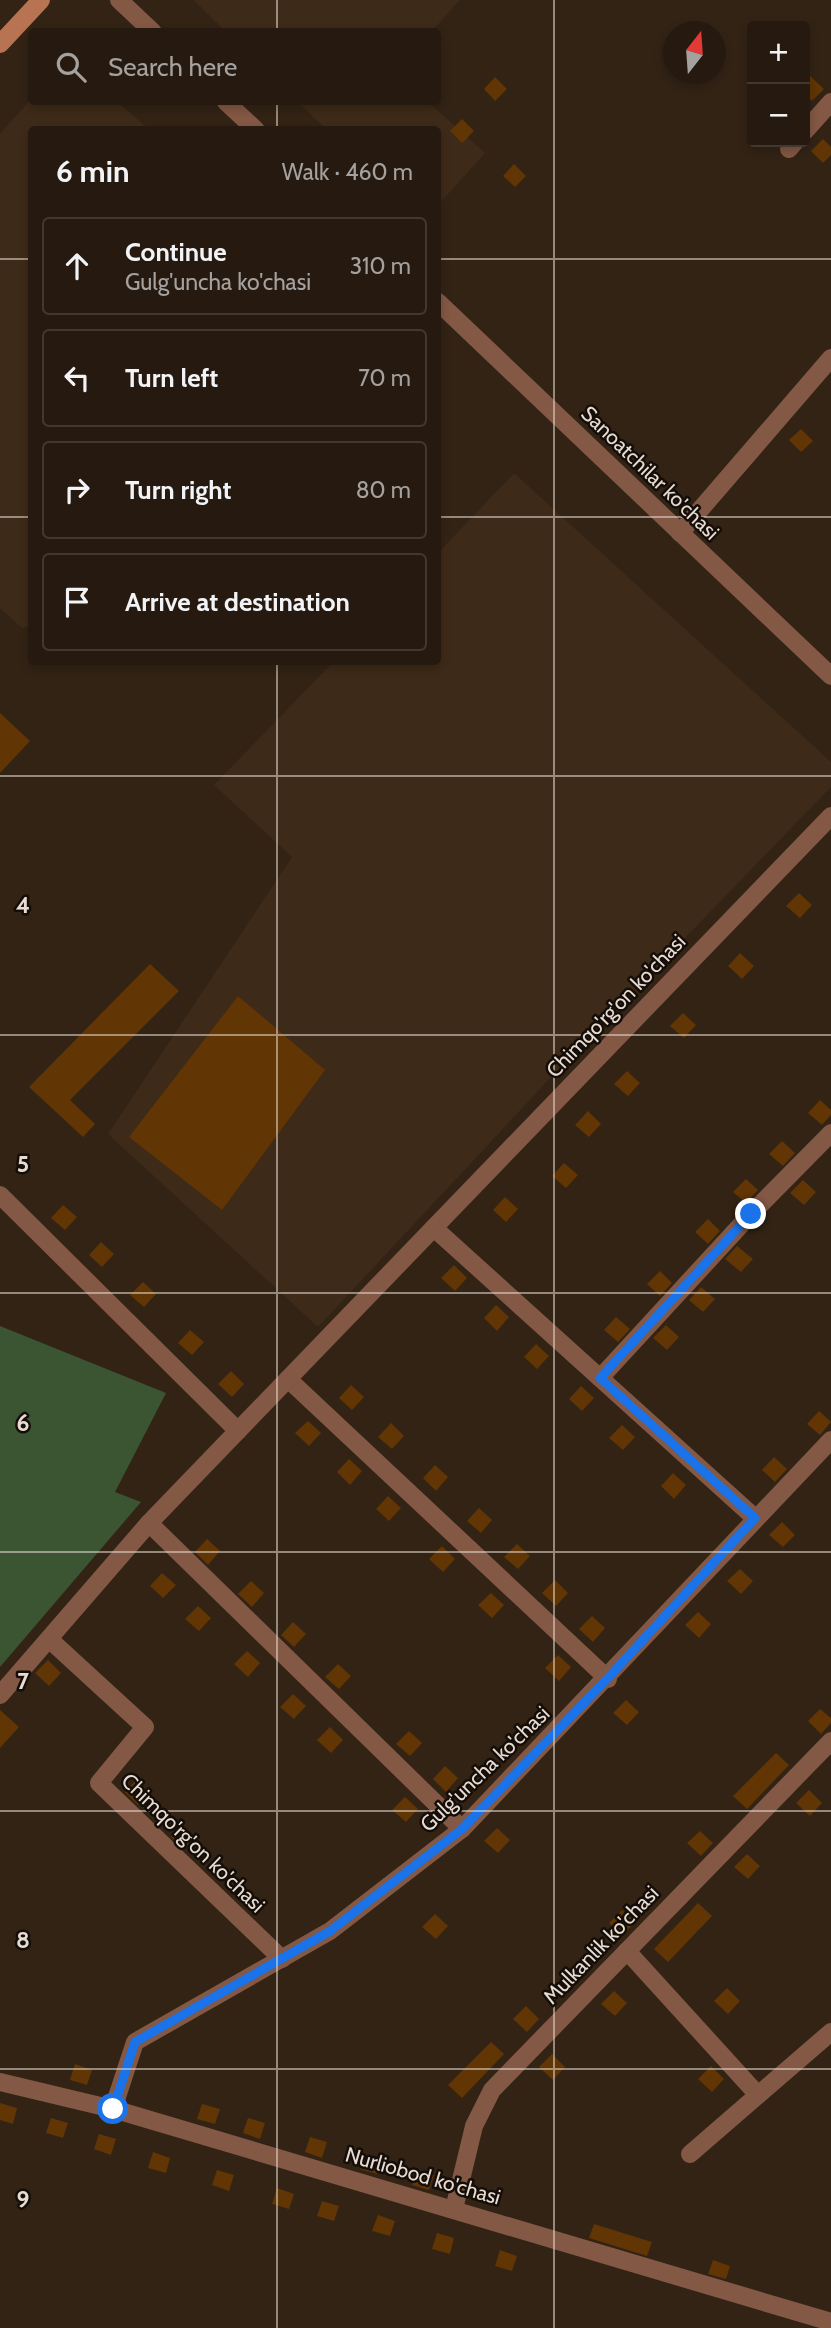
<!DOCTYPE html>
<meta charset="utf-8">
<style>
body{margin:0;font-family:Cabin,sans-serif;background:#32271e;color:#f1f3f6}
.controls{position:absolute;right:21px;top:21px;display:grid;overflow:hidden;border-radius:7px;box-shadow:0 4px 10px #0003}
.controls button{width:63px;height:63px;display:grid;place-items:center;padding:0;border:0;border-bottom:2px solid #423830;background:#261a10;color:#f1f3f6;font:35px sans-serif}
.compass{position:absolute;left:663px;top:21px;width:63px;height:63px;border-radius:50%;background:#261a10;box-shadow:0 4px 10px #0003;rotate:17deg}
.stop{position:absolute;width:21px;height:21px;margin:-16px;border:5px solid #1a73e8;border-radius:50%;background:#fff}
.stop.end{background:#1a73e8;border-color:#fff;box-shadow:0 2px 7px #0008}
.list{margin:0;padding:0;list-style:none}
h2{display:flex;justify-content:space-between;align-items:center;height:91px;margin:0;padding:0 28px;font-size:30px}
h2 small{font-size:23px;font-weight:400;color:#a4a19f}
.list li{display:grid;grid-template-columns:46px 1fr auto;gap:21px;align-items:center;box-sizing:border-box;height:98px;margin:0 14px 14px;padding:0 14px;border:2px solid #423830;border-radius:7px}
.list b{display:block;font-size:26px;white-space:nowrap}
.list p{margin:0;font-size:23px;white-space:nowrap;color:#a4a19f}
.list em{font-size:23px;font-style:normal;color:#a4a19f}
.icon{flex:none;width:38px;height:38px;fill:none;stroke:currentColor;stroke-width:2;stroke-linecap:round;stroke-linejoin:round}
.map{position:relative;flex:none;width:831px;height:2328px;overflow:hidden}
.search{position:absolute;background:#261a10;box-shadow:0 4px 10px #0003;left:28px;top:28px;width:413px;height:77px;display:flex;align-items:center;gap:18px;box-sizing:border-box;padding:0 24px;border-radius:7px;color:#a4a19f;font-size:26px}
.panel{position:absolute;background:#261a10;box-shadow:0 4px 10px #0003;left:28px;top:126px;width:413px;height:539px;border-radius:7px}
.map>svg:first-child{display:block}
</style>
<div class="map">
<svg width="831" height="2328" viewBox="0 0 831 2328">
<rect width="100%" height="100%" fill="#322315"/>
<g fill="#3e2a18">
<path d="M194,0H460L432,31L226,32Z"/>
<path d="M31,99L117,102L149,129L32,130V626L22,628L0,608V134Z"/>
<path d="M298,102H428L485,153L438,205V130L326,129Z"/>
<path d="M514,473L831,762V787L568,1059L318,1327L108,1134L292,857L214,785L333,662H438V553Z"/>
</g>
<path fill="#3b5533" d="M0,1326L166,1393L115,1492L141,1502L0,1667Z"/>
<g fill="#613504">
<path d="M805,71L824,89L812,101L805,94Z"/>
<path d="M495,77L507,89L495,101L484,89Z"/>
<path d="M462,119L474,131L462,143L450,131Z"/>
<path d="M823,139L831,147V155L823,163L811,151Z"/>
<path d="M514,164L526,176L515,187L503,176Z"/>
<path d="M801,429L813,441L801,452L789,440Z"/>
<path d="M0,713L30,741L0,773Z"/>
<path d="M799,893L812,905L800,918L786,906Z"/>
<path d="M740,953L754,966L742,979L728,966Z"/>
<path d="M150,964L179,991L70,1100L95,1124L83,1137L29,1087Z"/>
<path d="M238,996L325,1070L222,1210L129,1137Z"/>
<path d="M683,1013L696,1025L684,1038L670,1026Z"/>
<path d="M627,1071L640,1083L628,1096L614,1084Z"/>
<path d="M820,1100L831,1110V1115L822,1125L808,1113Z"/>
<path d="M588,1111L601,1124L589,1137L575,1125Z"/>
<path d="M782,1141L795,1153L783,1166L769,1154Z"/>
<path d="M564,1163L578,1175L566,1188L552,1176Z"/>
<path d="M746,1179L758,1190L746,1203L733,1192Z"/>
<path d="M803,1180L816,1192L804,1205L790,1193Z"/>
<path d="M505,1197L518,1209L506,1222L493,1210Z"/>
<path d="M63,1205L77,1217L65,1230L51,1218Z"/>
<path d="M708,1219L720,1231L708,1244L695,1232Z"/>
<path d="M101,1242L114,1254L102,1267L89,1255Z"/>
<path d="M737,1246L753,1259L741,1272L725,1259Z"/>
<path d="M454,1265L467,1278L455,1291L441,1278Z"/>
<path d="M660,1271L672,1283L660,1296L647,1284Z"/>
<path d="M143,1282L156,1294L144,1307L130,1295Z"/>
<path d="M701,1287L715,1299L703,1312L689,1300Z"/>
<path d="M496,1305L509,1317L497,1331L484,1318Z"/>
<path d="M616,1317L630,1329L618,1342L604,1330Z"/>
<path d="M666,1325L679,1337L667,1350L653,1338Z"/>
<path d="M190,1330L204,1342L192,1355L178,1343Z"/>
<path d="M536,1344L549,1356L537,1369L524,1357Z"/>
<path d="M231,1371L244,1384L232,1397L218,1384Z"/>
<path d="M351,1385L364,1397L352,1410L339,1398Z"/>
<path d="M581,1386L594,1398L582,1411L569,1399Z"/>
<path d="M819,1411L831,1422L820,1435L807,1424Z"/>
<path d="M308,1421L321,1433L309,1446L295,1433Z"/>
<path d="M391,1423L404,1436L392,1449L378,1437Z"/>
<path d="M622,1425L635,1437L623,1450L609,1438Z"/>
<path d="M774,1457L787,1469L775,1482L762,1470Z"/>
<path d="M349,1459L362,1471L350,1485L337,1472Z"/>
<path d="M435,1465L448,1477L436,1491L423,1478Z"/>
<path d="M673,1473L686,1485L674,1499L661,1486Z"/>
<path d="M388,1496L401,1508L389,1521L376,1509Z"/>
<path d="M479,1508L492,1520L481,1533L467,1521Z"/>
<path d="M782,1522L795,1535L783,1547L769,1535Z"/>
<path d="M207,1539L220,1551L208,1565L195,1552Z"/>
<path d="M517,1544L530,1556L518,1569L504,1557Z"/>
<path d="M442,1546L455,1559L443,1572L429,1559Z"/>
<path d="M740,1569L753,1581L741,1594L727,1581Z"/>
<path d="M162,1573L176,1585L163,1598L150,1586Z"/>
<path d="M555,1580L568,1593L556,1606L542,1593Z"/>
<path d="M251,1581L264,1593L252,1607L238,1594Z"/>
<path d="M491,1593L504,1605L492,1618L478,1605Z"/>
<path d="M198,1606L211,1618L199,1631L185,1619Z"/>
<path d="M698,1612L711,1624L699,1638L685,1625Z"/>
<path d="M592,1616L605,1628L593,1642L579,1629Z"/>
<path d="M293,1622L306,1634L294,1647L281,1635Z"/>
<path d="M247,1651L260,1663L248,1677L234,1664Z"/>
<path d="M558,1655L571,1667L559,1681L545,1668Z"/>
<path d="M48,1660L61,1673L49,1686L35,1673Z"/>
<path d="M338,1664L351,1676L339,1689L325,1677Z"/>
<path d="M293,1694L306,1706L294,1719L280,1707Z"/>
<path d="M626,1700L639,1712L627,1725L613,1713Z"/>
<path d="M820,1709L831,1718V1723L821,1734L808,1721Z"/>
<path d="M0,1710L19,1727L0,1748Z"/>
<path d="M330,1727L343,1740L331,1753L317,1740Z"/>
<path d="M409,1731L422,1743L410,1756L396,1744Z"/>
<path d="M776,1753L789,1765L747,1809L733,1796Z"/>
<path d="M445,1766L458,1778L446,1792L433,1779Z"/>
<path d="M135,1781L149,1793L138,1805L125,1792Z"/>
<path d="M809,1790L822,1803L810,1816L796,1803Z"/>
<path d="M405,1797L418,1809L406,1822L392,1810Z"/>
<path d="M181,1827L194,1839L184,1849L171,1837Z"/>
<path d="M497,1828L510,1840L498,1853L484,1841Z"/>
<path d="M700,1831L713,1843L701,1856L687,1843Z"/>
<path d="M747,1854L760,1866L748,1879L734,1867Z"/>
<path d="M698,1903L712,1916L668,1962L654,1949Z"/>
<path d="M622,1910L635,1922L623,1935L609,1923Z"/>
<path d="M435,1914L448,1926L436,1939L422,1927Z"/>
<path d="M727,1988L740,2001L728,2014L714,2001Z"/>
<path d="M614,1991L627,2003L615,2016L601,2004Z"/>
<path d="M526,2006L539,2019L527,2032L513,2019Z"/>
<path d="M491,2042L504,2054L462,2098L448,2085Z"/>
<path d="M552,2054L565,2067L553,2080L539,2067Z"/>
<path d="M75,2064L92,2070L87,2085L70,2080Z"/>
<path d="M711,2066L724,2079L712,2092L698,2079Z"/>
<path d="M0,2103L17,2108L13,2124L0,2120Z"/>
<path d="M202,2104L220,2109L215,2124L197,2119Z"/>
<path d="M51,2118L68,2123L63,2138L46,2133Z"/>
<path d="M248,2118L265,2123L260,2139L243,2133Z"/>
<path d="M99,2134L116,2139L111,2155L94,2149Z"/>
<path d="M310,2137L327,2142L322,2158L305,2152Z"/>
<path d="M153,2152L170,2158L166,2173L148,2168Z"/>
<path d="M365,2154L382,2159L377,2174L360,2169Z"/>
<path d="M217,2170L234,2175L229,2191L212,2185Z"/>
<path d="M417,2170L434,2175L429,2190L412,2185Z"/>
<path d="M277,2188L294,2194L289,2209L272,2204Z"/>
<path d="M322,2201L339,2206L334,2221L317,2216Z"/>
<path d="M378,2215L395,2221L390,2236L372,2231Z"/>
<path d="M594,2224L652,2242L647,2256L589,2238Z"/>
<path d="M437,2233L454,2238L450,2254L432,2249Z"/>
<path d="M500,2250L517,2256L512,2271L495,2266Z"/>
<path d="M713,2260L730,2266L726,2279L708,2274Z"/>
</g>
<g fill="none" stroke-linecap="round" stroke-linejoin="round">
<g stroke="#835844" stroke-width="18">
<path d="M119,0L153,32"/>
<path d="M226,102L256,130"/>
<path d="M805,131L831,102"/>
<path d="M789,149L795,142"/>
<path d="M438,302L831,676"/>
<path d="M680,533L831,358"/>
<path d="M0,1195L238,1431"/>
<path d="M434,1228L755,1518"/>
<path d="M600,1378L751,1214L831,1133"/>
<path d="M288,1379L608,1679"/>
<path d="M149,1523L462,1829"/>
<path d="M49,1639L145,1727L99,1783L282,1959"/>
<path d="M0,1695L149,1523L831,816"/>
<path d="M627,1951L758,2095"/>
<path d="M0,2082L113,2109L831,2322"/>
<path d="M113,2109L135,2042L330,1931L462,1829L831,1440"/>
<path d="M690,2154L831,2032"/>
<path d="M454,2209L474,2126L492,2090L831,1741"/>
</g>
<path stroke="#b87352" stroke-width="18" d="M0,44L41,0"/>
</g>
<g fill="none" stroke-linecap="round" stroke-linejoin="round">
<path stroke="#1a73e8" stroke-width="9" d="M113,2109L135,2042L330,1931L462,1829L607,1679L755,1518L600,1378L751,1214"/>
</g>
<path fill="none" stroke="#e7dcd3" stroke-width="2" stroke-opacity="0.55" d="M277,0V32M554,0V2328M277,102V130M0,259H32M438,259H831M0,517H32M438,517H831M277,662V2328M0,776H831M0,1035H831M0,1293H831M0,1552H831M0,1811H831M0,2069H831"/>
<g text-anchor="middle" stroke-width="5" stroke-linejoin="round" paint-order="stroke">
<g font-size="21" fill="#e7dcd3" stroke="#150e08">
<text transform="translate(650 473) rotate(44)" y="7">Sanoatchilar ko'chasi</text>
<text transform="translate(616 1006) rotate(-46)" y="7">Chimqo'rg'on ko'chasi</text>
<text transform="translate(485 1769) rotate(-44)" y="7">Gulg'uncha ko'chasi</text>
<text transform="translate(193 1843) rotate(44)" y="7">Chimqo'rg'on ko'chasi</text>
<text transform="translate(601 1945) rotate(-46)" y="7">Mulkanlik ko'chasi</text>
<text transform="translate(423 2176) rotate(16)" y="7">Nurliobod ko'chasi</text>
</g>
</g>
<g font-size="23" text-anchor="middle" font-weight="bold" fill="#e7dcd3" stroke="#150e08" stroke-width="5" stroke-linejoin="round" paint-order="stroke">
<text x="23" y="913">4</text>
<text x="23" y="1172">5</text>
<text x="23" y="1431">6</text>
<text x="23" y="1689">7</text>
<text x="23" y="1948">8</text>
<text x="23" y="2207">9</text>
</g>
</svg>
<div class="controls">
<button>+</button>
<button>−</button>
</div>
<svg class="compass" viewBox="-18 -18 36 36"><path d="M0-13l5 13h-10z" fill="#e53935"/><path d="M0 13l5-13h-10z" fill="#a4a19f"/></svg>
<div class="stop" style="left:113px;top:2109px"></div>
<div class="stop end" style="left:751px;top:1214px"></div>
<div class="search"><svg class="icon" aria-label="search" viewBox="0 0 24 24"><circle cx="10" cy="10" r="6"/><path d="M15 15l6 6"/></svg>Search here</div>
<section class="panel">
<h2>6 min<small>Walk · 460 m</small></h2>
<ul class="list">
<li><svg class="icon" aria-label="ahead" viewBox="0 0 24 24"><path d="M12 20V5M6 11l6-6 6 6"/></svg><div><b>Continue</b><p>Gulg'uncha ko'chasi</p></div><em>310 m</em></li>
<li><svg class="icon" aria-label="left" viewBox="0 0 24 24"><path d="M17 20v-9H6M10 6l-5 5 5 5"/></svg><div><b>Turn left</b></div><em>70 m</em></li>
<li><svg class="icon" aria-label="right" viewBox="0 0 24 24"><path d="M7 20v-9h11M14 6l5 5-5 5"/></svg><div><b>Turn right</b></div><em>80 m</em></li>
<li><svg class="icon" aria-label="arrive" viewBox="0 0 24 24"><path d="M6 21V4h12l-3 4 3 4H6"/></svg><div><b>Arrive at destination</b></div></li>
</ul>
</section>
</div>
